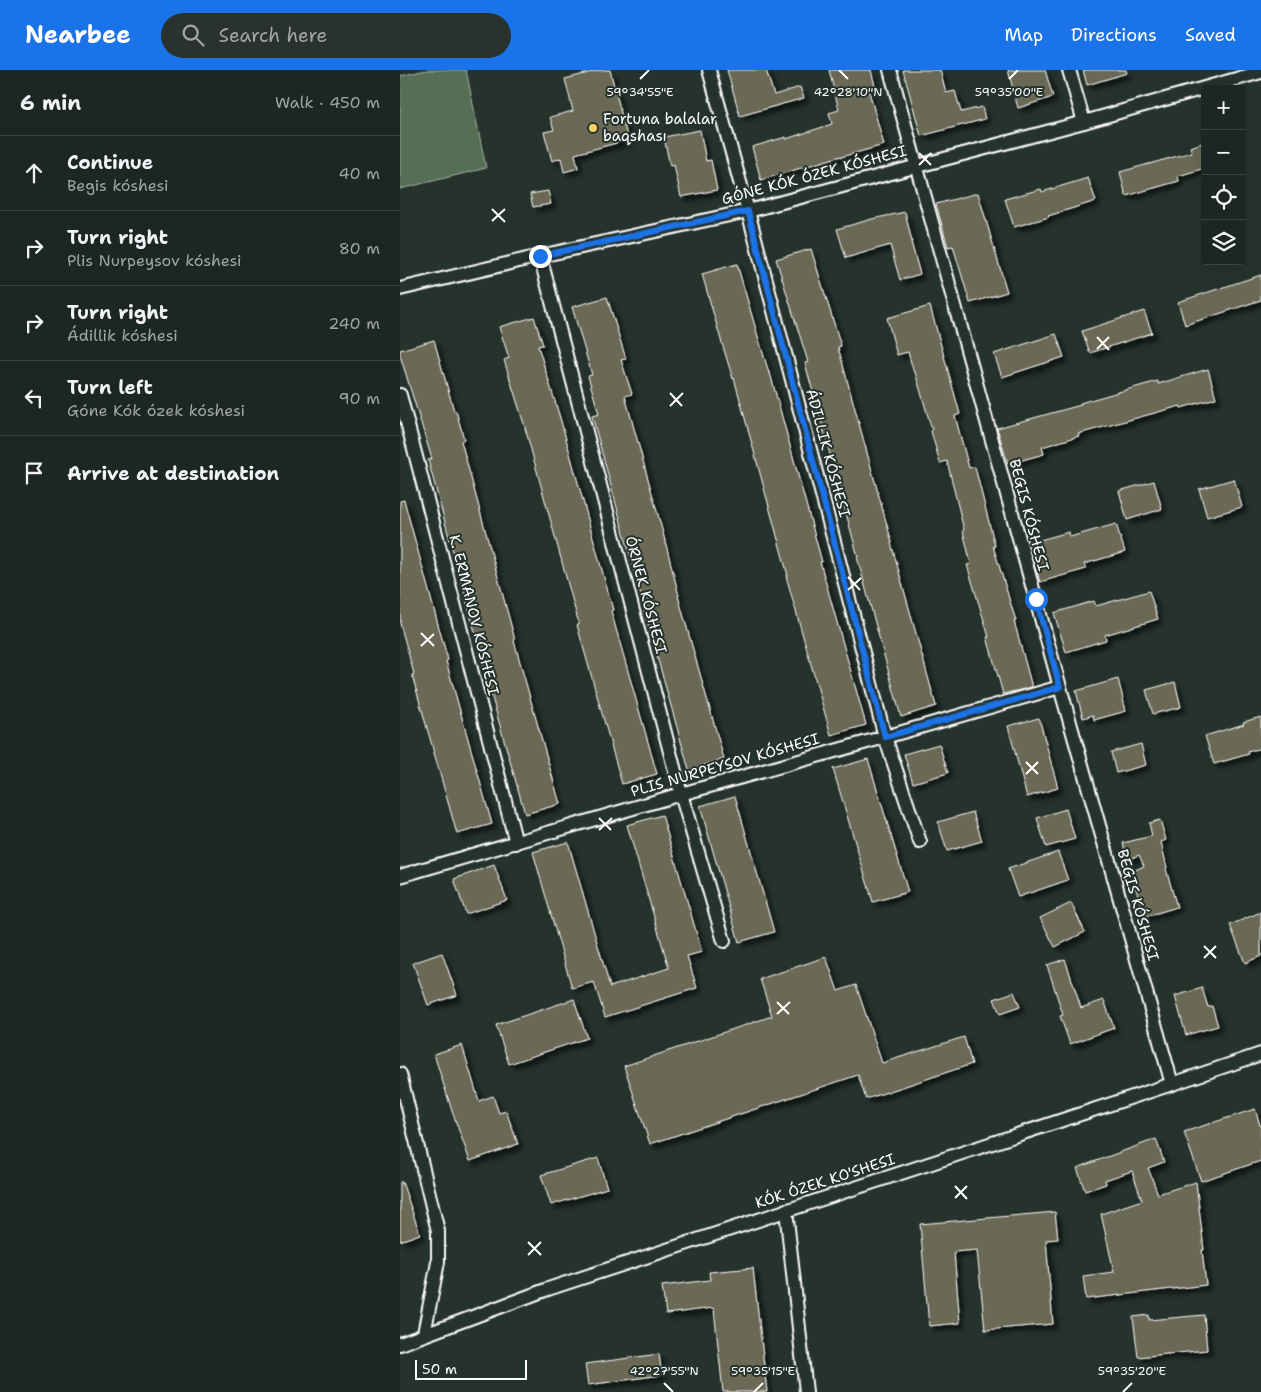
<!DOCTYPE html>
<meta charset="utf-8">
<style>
body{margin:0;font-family:"Shantell Sans",sans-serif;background:#29322f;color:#f1f3f6}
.controls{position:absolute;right:15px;top:15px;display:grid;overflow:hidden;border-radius:5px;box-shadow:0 5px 20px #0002}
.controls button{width:45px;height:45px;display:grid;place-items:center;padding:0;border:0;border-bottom:1px solid #3a4340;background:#1c2622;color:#f1f3f6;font:25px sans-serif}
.scale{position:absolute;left:15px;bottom:12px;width:112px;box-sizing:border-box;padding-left:5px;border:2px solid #fff;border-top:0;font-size:14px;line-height:18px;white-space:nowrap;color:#fff;-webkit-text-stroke:4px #26332d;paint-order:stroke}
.stop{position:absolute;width:15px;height:15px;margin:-11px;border:4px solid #1a73e8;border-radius:50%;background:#fff}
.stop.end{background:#1a73e8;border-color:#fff;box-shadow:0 1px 5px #0008}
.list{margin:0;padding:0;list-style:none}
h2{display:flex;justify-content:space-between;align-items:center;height:65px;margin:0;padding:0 20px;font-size:21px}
h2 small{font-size:16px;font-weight:400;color:#a0a5a5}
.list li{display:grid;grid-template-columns:32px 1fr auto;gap:15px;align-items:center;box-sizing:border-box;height:75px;padding:0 20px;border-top:1px solid #3a4340}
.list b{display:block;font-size:19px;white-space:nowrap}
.list p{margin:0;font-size:16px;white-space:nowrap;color:#a0a5a5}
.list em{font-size:16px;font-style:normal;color:#a0a5a5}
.icon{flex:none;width:28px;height:28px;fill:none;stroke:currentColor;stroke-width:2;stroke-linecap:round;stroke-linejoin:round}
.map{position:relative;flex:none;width:861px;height:1322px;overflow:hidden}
header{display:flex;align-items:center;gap:30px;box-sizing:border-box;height:70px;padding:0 25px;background:#1a73e8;color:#fff}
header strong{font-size:24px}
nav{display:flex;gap:28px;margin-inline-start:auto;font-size:18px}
.search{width:350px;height:45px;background:#29322f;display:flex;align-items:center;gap:12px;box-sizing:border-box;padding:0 18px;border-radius:28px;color:#a0a5a5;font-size:19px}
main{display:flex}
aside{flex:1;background:#1c2622}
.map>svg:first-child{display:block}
</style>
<header>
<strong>Nearbee</strong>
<div class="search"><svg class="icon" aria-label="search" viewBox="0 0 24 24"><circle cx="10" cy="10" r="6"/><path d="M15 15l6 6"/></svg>Search here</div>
<nav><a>Map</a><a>Directions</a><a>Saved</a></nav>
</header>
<main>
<aside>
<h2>6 min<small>Walk · 450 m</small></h2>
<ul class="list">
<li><svg class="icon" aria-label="ahead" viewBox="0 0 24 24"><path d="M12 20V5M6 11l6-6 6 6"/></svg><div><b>Continue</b><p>Begis kóshesi</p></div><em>40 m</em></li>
<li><svg class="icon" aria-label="right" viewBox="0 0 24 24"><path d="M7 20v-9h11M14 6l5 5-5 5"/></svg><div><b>Turn right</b><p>Plis Nurpeysov kóshesi</p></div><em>80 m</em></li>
<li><svg class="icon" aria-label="right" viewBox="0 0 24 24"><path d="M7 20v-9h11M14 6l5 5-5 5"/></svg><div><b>Turn right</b><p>Ádillik kóshesi</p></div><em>240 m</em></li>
<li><svg class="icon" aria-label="left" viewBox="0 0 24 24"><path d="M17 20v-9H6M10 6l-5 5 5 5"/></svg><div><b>Turn left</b><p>Góne Kók ózek kóshesi</p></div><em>90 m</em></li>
<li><svg class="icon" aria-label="arrive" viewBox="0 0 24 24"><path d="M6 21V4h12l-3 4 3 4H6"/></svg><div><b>Arrive at destination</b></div></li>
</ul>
</aside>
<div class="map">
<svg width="861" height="1322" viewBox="0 0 861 1322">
<defs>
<filter id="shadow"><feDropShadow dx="4.5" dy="4.5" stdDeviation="2.5" flood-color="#0009"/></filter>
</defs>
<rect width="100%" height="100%" fill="#26332d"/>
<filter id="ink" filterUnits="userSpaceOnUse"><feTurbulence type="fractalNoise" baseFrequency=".02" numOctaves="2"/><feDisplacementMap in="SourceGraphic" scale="10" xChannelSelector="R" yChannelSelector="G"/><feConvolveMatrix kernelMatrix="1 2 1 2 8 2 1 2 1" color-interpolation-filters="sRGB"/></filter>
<g filter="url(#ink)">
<path fill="#546e54" stroke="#aab6aa" d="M26,0H66L86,98L0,119V6Z"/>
<g fill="#6a6954" stroke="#fff" filter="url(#shadow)">
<path d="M200,0H210L228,70L175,84L178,98L164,102L161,88L152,91L144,62L154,60L150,47L173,41L165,9Z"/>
<path d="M327,0H366L374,25L400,17L404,28L340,46Z"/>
<path d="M429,0H471L475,16L468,18L484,75L441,87V86L361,110L352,77L386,67V69L432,54L429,43L439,40Z"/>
<path d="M503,0H540L546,23L555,21L561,42L582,37L585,49L521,66Z"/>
<path d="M608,0H645L653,27L618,38Z"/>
<path d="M683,0H726L727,3L687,15Z"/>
<path d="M300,60L306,91L311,90L317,120L281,127L274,95L270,96L264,67Z"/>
<path d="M805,72V98L778,106L779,111L726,126L720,102L792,82L790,77Z"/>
<path d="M688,108L696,131L648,146L649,147L614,157L605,129L641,119L642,122Z"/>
<path d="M148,121L151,134L133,137L130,124Z"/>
<path d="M578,123L607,222L570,233L553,176L548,177L536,134Z"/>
<path d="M505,142L512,172H511L520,204L500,210L490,175L446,188L437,159L472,149Z"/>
<path d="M411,179L441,276L438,277L483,441L492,473H491L536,636L501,647L457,487H458L405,293L408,292L376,189Z"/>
<path d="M337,194L359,270L369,303H370L422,492H420L466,655L431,665L386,506H388L334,308L333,309L321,270L302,204Z"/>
<path d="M861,205V230L785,255L778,232Z"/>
<path d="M207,227L226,289L221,290L232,324L225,326L263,463L279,526H278L324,689L289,700L244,540H245L192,346L199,344L188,306L192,305L172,237Z"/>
<path d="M530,236L560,344L555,346L569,398L575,397L595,476H593L616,551H614L632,617L603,624L587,567H589L567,495L571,494L563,461L564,460L547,391L540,393L531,361L532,360L515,302L514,303L508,282L497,285L487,248Z"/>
<path d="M744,241L752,263L690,283L682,261Z"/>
<path d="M134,247L143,275L138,276L161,351L213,540L211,541L257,704L222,714L177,555L179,554L124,354L104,290L109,288L99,257Z"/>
<path d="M656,264L664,287L602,307L594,284Z"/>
<path d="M34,270L54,341H56L64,369L61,371L115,570L114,571L160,734L125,744L80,585L81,584L28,390L32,389L0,285V280Z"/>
<path d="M808,299L816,328L781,338L780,336L678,364L679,366L642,377L644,384L608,394L597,358L681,335L680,333L715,323L758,311V314Z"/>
<path d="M834,409L842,437L807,447L799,419Z"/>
<path d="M754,411L762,439L727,450L719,421Z"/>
<path d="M4,430L39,558L48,590L46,591L92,754L57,764L12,605L14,604L0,553V431Z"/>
<path d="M716,454L725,482L684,494L686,499L640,512L629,473L669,462L670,467Z"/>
<path d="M749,521L758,549L705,565L706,570L666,582L654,543L694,531L696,536Z"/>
<path d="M718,609L726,641L694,650L693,645L683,648L676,621Z"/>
<path d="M775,612L781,637L753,644L746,620Z"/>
<path d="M861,647V678L848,682L849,684L814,694L805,666L844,654L843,652Z"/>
<path d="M639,648L658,718L627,727L608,656Z"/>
<path d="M539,674L548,703L513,713L504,684Z"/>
<path d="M741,674L746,695L716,703L711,682Z"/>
<path d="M468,689L508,822L473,832L433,699Z"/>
<path d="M335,726L374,862L339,872L300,736Z"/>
<path d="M666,739L675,769L646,777L637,748Z"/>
<path d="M573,742L582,771L547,781L538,752Z"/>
<path d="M262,745L302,882L287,886L297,918L205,947L194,912L172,918L133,782L168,772L210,917L269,898L227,755Z"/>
<path d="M760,750L766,770L761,772L767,798L766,799L777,837L744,847L731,802L744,796L739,785L727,790L723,773L752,766L749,753Z"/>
<path d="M658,782L668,810L618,827L608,799Z"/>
<path d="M94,795L107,830L66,844L54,809Z"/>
<path d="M671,833L685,862L655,877L640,848Z"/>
<path d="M861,842V886L845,893L830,855Z"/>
<path d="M42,883L57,925L28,935L13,893Z"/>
<path d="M426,887L438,921L456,915L482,993L564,967L572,994L466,1029L458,1005L250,1074L224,996L372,946L360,909Z"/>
<path d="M665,889L681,938L704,930L714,958L670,974L660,946L663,945L647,895Z"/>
<path d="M802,918L808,937L812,936L818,956L786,965L775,926Z"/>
<path d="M614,922L620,937L600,944L594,929Z"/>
<path d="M174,929L187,968L109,994L96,955Z"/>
<path d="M62,975L79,1031L93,1026L99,1043L106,1041L118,1074L70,1091L52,1041L34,984Z"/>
<path d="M855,1039L861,1058V1091L801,1111L784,1062Z"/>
<path d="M756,1069L764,1092L748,1098L758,1124L796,1112L804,1180H802L806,1215L686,1229L683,1206L714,1202L701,1144L742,1130L732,1101L705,1110L706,1114L685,1121L677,1098Z"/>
<path d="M198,1088L207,1118L151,1135L141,1105Z"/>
<path d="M0,1112H2L20,1164L0,1171Z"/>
<path d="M655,1142L658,1169L646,1170L653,1254L585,1260L577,1180L554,1182L560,1253L529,1256L520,1154Z"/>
<path d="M353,1198L367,1322H323L314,1239L313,1238L266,1244L262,1216L310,1210L309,1202Z"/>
<path d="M749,1245V1250L804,1245L807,1280L738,1287L733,1247Z"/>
<path d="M259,1284L262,1305L188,1315L185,1294Z"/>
</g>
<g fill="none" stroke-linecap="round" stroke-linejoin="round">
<g stroke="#fff" stroke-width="16">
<g id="street">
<path d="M309,0L348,141L485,667L520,772"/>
<path d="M490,0L660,617L772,1014"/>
<path d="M669,0L684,52"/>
<path d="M140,186L281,724L324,871"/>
<path d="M0,219L140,186L348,141L684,52L861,2"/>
<path d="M0,325L116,773"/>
<path d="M0,806L281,724L485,667L660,617"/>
<path d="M0,1004L38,1161V1192L24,1264"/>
<path d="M386,1140L406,1322"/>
<path d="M0,1274L148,1219L772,1014L861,984"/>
</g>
</g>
<use href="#street" stroke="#26332d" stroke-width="12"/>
</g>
</g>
<g fill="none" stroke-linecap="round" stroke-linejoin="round" filter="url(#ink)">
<path stroke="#1a73e8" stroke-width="6" d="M140,186L348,141L485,667L660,617L636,529"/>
</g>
<path fill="none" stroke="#fff" stroke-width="2" d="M439,0L448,9M240,9L249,0M609,9L618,0M519,83L531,95M519,95L531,83M92,139L105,152M92,151L105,139M697,267L709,280M697,279L709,267M270,323L282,336M270,336L283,323M448,507L460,520M448,520L461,508M21,563L34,576M21,576L34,564M626,692L638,704M626,704L638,692M199,748L211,760M199,760L212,748M804,876L816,888M804,888L816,876M377,932L389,944M377,944L390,932M555,1116L567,1129M555,1128L567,1116M128,1172L141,1185M128,1185L141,1172M264,1313L273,1322M354,1322L363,1313M723,1322L732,1313"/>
<circle fill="#ffd166" stroke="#26332d" stroke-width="2" cx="193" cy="58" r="5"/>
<g text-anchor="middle" stroke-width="4" stroke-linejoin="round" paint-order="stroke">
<g font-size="15" fill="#fff" stroke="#26332d" text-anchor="start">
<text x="203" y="54">Fortuna balalar<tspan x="203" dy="17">baqshası</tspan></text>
</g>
<g font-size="15" fill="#fff" stroke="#26332d">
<text transform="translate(414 105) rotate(-15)" y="5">GÓNE KÓK ÓZEK KÓSHESI</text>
<text transform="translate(428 383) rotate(75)" y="5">ÁDILLIK KÓSHESI</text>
<text transform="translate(629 445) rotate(75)" y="5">BEGIS KÓSHESI</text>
<text transform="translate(246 525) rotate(75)" y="5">ÓRNEK KÓSHESI</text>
<text transform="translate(74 545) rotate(76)" y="5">K. ERMANOV KÓSHESI</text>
<text transform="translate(325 695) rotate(-16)" y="5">PLIS NURPEYSOV KÓSHESI</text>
<text transform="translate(738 835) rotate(74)" y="5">BEGIS KÓSHESI</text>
<text transform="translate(425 1111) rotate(-18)" y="5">KÓK ÓZEK KO'SHESI</text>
</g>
</g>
<g font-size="12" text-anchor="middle" fill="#fff" stroke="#26332d" stroke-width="4" stroke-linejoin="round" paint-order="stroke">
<text x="240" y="26">59°34'55"E</text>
<text x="609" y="26">59°35'00"E</text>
<text x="448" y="26">42°28'10"N</text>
<text x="264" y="1305">42°27'55"N</text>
<text x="363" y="1305">59°35'15"E</text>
<text x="732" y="1305">59°35'20"E</text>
</g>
</svg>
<div class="controls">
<button>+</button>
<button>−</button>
<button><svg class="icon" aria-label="locate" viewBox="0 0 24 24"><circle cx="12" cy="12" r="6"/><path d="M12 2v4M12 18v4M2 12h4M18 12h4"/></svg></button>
<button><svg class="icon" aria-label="layers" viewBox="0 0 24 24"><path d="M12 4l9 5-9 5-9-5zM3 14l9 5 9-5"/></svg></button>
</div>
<div class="scale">50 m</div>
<div class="stop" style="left:636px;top:529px"></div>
<div class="stop end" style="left:140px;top:186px"></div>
</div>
</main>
